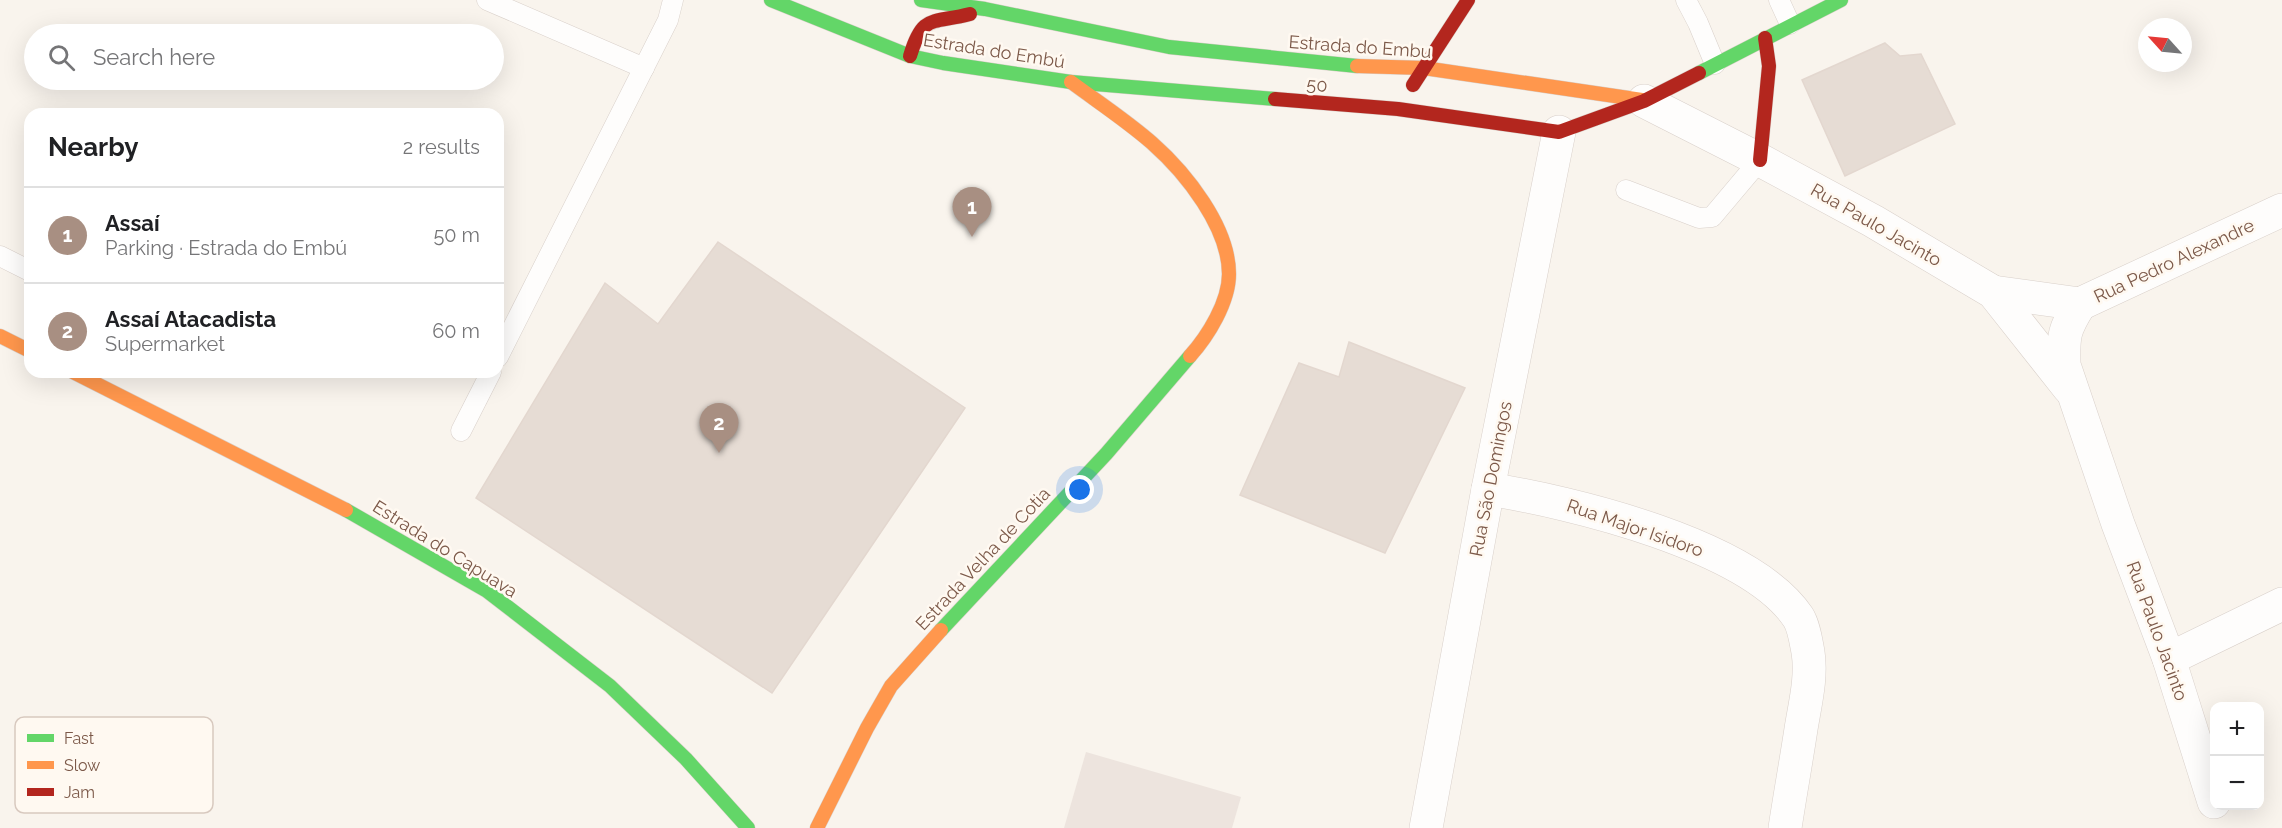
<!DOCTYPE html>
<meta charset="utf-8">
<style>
body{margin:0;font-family:Raleway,sans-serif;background:#f2f2f2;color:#202124}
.controls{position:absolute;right:18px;bottom:18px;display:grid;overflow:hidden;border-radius:12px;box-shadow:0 6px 24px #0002}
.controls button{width:54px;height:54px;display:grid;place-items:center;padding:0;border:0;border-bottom:2px solid #e0e0e0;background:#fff;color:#202124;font:30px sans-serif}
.compass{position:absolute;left:2138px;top:18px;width:54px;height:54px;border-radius:50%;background:#fff;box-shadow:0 6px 24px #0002;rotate:297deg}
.you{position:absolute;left:1080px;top:490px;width:21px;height:21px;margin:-15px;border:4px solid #fff;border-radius:50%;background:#1a73e8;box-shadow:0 0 0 9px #1a73e833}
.badge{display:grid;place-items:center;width:39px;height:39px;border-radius:50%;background:#a88f82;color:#fff;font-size:20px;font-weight:700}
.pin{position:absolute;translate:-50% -50px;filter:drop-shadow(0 2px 3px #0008)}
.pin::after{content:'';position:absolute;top:32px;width:21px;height:18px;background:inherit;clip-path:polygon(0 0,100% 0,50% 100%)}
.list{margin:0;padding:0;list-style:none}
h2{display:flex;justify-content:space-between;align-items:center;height:78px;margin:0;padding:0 24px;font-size:26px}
h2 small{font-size:20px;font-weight:400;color:#757577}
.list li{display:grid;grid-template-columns:39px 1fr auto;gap:18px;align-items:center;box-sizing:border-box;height:96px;padding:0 24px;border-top:2px solid #e0e0e0}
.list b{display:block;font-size:22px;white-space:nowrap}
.list p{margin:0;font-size:20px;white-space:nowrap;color:#757577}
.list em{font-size:20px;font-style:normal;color:#757577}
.icon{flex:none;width:33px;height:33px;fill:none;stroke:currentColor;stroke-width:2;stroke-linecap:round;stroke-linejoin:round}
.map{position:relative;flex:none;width:2282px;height:828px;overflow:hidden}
.search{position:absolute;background:#fff;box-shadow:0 6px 24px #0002;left:24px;top:24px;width:480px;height:66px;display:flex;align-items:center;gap:15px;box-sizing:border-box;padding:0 21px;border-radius:33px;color:#757577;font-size:22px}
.panel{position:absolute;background:#fff;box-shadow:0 6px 24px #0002;left:24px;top:108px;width:480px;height:270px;border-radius:18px}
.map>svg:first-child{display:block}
</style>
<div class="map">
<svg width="2282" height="828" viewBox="0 0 2282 828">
<rect width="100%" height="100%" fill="#f9f4ed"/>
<path fill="#ede4de" d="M1086,752L1241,797L1232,828H1064Z"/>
<g fill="#e6dcd4" stroke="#e3d7cf" stroke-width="1.5">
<path d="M1885,43L1900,56L1921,54L1955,124L1845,176L1802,80Z"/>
<path d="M718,242L965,408L772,693L476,498L605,283L658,324Z"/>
<path d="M1349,342L1465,388L1385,553L1240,495L1299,363L1339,377Z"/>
</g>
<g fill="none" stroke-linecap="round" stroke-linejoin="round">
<g stroke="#d9d0ca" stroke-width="21">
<g id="lane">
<path d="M487,0L644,68"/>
<path d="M1686,0L1698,23L1715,64"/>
<path d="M1779,0L1790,24"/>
<path d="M1626,190L1699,218L1712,217L1760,160"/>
<path d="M0,256L30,271"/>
<path d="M498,357L668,20L673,0"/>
<path d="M461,431L491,372"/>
</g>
</g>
<g stroke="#d9d0ca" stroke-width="34">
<g id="street">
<path d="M1644,101L1760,160L1873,221L1993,292L2069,388"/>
<path d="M1993,292L2080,304L2282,210"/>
<path d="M2080,304C2064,329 2063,336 2064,365L2118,524L2169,659L2214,802"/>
<path d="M1488,489C1571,502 1750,545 1798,617C1804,626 1806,642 1808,652C1812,677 1805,704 1801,729C1796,762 1790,795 1785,828"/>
<path d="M2169,659L2282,604"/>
<path d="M1426,828L1488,489L1559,132"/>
</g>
</g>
<g stroke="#d9cfc9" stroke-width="15">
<g id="fast">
<path d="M771,0L910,56L943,63L1071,82L1275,99"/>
<path d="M921,0L985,9L1169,47L1357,66"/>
<path d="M1699,73L1841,0"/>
<path d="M346,510L487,591L610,686L686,759L748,828"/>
<path d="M941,630L1106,454L1190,356"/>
</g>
</g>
<g stroke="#d9cfc9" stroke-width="15">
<g id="slow">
<path d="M1357,66L1424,68L1642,100"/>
<path d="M1071,82C1098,102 1127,121 1152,143C1186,173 1229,227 1229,274C1229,302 1208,336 1190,356"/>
<path d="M0,336L30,351"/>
<path d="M73,372L346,510"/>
<path d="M817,828L867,728L891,686L941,630"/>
</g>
</g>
<g stroke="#d9cfc9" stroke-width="15">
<g id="jam">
<path d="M910,56C923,13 932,24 970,14"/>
<path d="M1413,85L1468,0"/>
<path d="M1275,99L1398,109L1559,132L1644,101L1699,73"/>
<path d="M1760,160L1769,66L1765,38"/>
</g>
</g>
<use href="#lane" stroke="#fefdfc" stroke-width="20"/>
<use href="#street" stroke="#fefdfc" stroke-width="33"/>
<use href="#fast" stroke="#63d668" stroke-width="14"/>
<use href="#slow" stroke="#ff974d" stroke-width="14"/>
<use href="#jam" stroke="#b3261e" stroke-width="14"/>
</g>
<g text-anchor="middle" stroke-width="5" stroke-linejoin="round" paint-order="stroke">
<g font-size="18" fill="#7c5949" stroke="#fff9f1">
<text transform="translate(1360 47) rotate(4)" y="6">Estrada do Embu</text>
<text transform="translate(994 51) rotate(9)" y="6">Estrada do Embú</text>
<text transform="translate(1317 85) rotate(5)" y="6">50</text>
<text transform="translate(1876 225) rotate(30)" y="6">Rua Paulo Jacinto</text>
<text transform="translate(2174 261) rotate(-25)" y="6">Rua Pedro Alexandre</text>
<text transform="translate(1491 479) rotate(-79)" y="6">Rua São Domingos</text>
<text transform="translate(1635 528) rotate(19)" y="6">Rua Major Isidoro</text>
<text transform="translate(445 549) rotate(32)" y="6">Estrada do Capuava</text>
<text transform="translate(983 559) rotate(-47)" y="6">Estrada Velha de Cotia</text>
<text transform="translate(2157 631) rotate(70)" y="6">Rua Paulo Jacinto</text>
</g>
</g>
<rect x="15" y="717" width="198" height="96" rx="9" fill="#fff9f1" stroke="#d8c9bf" stroke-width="1.5"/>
<rect x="27" y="734" width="27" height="8" fill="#63d668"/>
<rect x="27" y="761" width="27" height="8" fill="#ff974d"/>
<rect x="27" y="788" width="27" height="8" fill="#b3261e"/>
<g font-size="16" fill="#7c5949">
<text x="64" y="744">Fast</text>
<text x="64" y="771">Slow</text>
<text x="64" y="798">Jam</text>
</g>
</svg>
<div class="controls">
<button>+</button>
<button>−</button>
</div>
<svg class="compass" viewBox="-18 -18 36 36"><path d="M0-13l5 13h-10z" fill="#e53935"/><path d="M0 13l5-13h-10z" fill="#757577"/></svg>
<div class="you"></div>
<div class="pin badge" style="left:972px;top:237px">1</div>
<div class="pin badge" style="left:719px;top:453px">2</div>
<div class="search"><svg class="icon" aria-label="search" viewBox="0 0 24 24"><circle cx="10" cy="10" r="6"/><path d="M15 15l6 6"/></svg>Search here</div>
<section class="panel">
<h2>Nearby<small>2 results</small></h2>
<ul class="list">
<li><span class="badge">1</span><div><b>Assaí</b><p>Parking · Estrada do Embú</p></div><em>50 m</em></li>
<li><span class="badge">2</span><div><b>Assaí Atacadista</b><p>Supermarket</p></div><em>60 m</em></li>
</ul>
</section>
</div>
